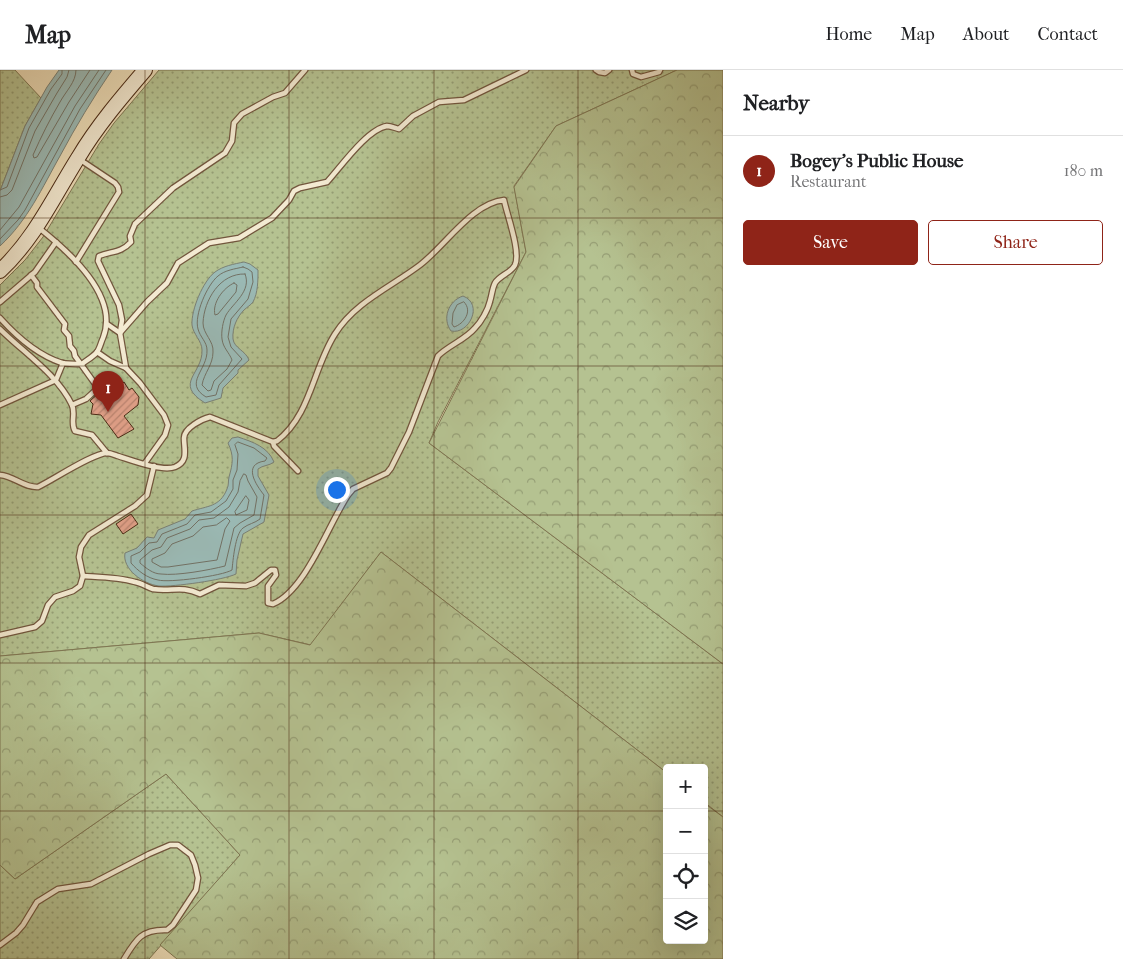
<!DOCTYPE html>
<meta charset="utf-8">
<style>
body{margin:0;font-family:"IM FELL French Canon",serif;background:#f2f2f2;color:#202124}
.controls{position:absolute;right:15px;bottom:15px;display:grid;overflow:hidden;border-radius:5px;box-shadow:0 5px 20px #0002}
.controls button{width:45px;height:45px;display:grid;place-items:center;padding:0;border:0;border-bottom:1px solid #e0e0e0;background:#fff;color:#202124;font:25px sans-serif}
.you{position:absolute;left:336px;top:419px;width:18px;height:18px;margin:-12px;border:4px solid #fff;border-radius:50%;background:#1a73e8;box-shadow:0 0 0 8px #1a73e833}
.badge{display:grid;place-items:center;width:32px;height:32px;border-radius:50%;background:#8f2418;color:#fff;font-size:16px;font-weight:700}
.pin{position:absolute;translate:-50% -41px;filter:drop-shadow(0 1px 2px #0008)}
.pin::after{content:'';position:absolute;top:26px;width:18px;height:15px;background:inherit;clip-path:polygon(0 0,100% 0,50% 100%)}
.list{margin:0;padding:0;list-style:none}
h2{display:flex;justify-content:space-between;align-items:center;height:65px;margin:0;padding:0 20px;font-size:21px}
h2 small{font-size:16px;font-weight:400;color:#757577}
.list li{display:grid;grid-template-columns:32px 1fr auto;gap:15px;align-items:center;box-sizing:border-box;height:70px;padding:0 20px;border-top:1px solid #e0e0e0}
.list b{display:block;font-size:19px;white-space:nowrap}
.list p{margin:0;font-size:16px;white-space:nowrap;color:#757577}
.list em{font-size:16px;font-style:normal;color:#757577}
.actions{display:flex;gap:10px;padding:15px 20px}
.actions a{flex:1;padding:11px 0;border:1px solid #8f2418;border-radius:5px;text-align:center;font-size:18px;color:#8f2418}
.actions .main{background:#8f2418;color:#fff}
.icon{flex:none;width:28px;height:28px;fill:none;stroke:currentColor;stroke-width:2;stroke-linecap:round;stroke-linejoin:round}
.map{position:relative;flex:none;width:723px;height:889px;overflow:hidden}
header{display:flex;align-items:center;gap:30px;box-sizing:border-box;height:70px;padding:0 25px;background:#fff;border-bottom:1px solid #e0e0e0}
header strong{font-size:24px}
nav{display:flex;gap:28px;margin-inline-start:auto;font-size:18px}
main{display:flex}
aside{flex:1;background:#fff}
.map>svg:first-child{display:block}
</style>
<header>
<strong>Map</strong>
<nav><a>Home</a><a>Map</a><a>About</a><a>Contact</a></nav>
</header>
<main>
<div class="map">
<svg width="723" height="889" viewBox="0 0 723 889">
<defs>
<pattern id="grass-dots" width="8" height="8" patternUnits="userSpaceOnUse" patternTransform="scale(1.25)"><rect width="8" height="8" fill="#b5c291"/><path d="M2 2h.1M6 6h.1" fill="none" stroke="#959e75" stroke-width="1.8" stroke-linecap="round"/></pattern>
<pattern id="forest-crowns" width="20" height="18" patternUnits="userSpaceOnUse" patternTransform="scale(1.25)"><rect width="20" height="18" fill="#b5c291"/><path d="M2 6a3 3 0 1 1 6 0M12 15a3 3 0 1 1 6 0" fill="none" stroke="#959e75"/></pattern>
<pattern id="building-hatch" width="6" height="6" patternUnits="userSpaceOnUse" patternTransform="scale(1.25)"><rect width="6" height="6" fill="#e3a28b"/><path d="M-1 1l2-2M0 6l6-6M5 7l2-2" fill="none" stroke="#ba8470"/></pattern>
</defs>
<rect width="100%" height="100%" fill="#eddeb9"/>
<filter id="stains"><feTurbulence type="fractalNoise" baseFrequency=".004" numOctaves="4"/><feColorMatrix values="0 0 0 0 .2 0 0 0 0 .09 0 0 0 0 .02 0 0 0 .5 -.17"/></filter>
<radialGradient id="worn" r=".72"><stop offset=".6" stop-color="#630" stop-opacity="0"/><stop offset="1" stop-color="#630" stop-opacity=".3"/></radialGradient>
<g fill="url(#grass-dots)" stroke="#7f7652">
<path d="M0,0H15L41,28L25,56L0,121Z"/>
<path d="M159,0H677L556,56L514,116L526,182L438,352L429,373L723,594V747L704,732V698H667V703L381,482L311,575L259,563L0,586V215L25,190L43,167L99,74L114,53Z"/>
<path d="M166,704L240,785L149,889H0V795L15,809Z"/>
</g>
<g fill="url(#forest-crowns)" stroke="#7f7652">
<path d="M677,0H723V594L429,373L526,182L514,117L556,56Z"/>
<path d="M381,482L667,703V870H704V733L723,747V889H177L160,875L240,785L166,704L15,809L0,795V586L259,563L310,575Z"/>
</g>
<g fill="#9bbbb7" stroke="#7a8176">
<path d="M59,0H112C93,28 76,56 60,86C42,118 28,150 0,176V121L25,56L47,17Z"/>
<path d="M244,192L250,194L258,200C258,210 258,223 253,232C251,235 247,237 244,240C237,247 232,258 233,269C234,278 246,281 249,290L238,300V303L223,318L221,328L205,333C173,313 203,304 202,280C202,271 193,264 192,255C191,240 203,211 215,202C223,196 234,194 244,192Z"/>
<path d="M463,226C484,234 469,265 451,261C442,249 448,231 463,226Z"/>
<path d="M238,367C253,372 268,377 274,392C269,396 263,395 258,399V406L269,425L264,452L243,464L237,490L236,504C224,510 173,517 159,516C143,514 122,499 125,483L137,478L147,467L154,468L158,460L185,449L192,441C207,436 220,437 227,419C229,415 228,411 229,407C233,393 234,386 228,373L232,368Z"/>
</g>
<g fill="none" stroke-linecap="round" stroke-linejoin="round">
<g stroke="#727266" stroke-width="1">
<path d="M76,0C76,12 66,21 60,32C50,49 41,67 33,85L34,88L37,87L69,32L90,0"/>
<path d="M0,120L7,117L29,58L51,19L62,4V0"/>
<path d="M0,127L7,125L12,120L35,61L57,23L67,7L69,0"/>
<path d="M0,160L19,137L75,36L99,0"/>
<path d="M0,169L18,150L25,140L80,39L106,0"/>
<path d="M243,197L248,199L252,202L253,212L248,229L231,249L228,267L231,277L242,289L219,315L216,325L206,327C183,313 208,300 207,280C207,272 200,267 198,259C194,245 207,215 218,206C225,200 235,199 243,197Z"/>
<path d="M245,204C252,221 233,233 226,245C223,251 221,262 222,269C223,278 229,282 232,290L227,299L214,311L211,320L208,321L202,315C204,303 213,295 213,282C214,271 203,264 203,253C204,230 220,203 245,204Z"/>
<path d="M234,213L237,215L236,222L218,244L215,245C212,233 223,218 234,213Z"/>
<path d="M464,232C473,241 464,254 454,257L452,254L453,243L457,235Z"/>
<path d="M238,372L254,378L267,388L265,391C242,394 256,415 264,425L260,449C255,453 248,454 243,458C235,464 233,491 232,500C222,506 169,513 158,510C147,508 138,501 131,493V486L140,482L149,473L157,472L162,464L187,454L195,445L211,442L226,431L233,419V410L237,400L238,384L235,375Z"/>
<path d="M244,404L246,405L248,411L257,427L254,445L240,453L234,458L225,496C209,500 177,506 161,504C153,504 146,498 140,493V490L152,480L161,477L167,468L190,459L199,450L214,448L229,437L238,422L240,411Z"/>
<path d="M246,426L249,430L247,440L236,445L235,442Z"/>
<path d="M227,448L230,451L225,459L217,490L168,497H161L152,492V489L165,483L172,474L193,466L203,457L216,455Z"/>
</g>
</g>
<g fill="url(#building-hatch)" stroke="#492914">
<path d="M109,309L116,318L124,312L129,320L132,318L139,327L138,335L124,346L134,359L118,368L101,345L91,344L93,334L90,331L101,321V315Z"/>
<path d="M131,444L138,454L123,464L116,454Z"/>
</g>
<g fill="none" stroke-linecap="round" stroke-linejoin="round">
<g stroke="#72563d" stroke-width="7">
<g id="lane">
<path d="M596,0L599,2L605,3L609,0"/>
<path d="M632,0L633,4L641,7L659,2L660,0"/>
<path d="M76,192L119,122L118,117L115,113L79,89"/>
<path d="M31,205L37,213V217L65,254L64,260L69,266L70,276L74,281L75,286L98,318L86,329L72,335"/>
<path d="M0,232L35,202L56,172"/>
<path d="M0,248C17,267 37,285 62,293C68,294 76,294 82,294C87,290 93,287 97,282C100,278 101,272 103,268C120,226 68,181 39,158"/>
<path d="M107,254L120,263L147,232L167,213L178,193L209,173L239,168L272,148L289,130L294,121L300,118L327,112C340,98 367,59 387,56C391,56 395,58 399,59L413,46L439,32L464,30L526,0"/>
<path d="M0,259C24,283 57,304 72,335C76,344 70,353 75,361L92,365L107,383"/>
<path d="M97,282L110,291L126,298L140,313L164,345L168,355L165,365L145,393"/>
<path d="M126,298L120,263L122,250L119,235L98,191L99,186C112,181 121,183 131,172L130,166L135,154L173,118L225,83L232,71L234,53L242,44L273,27L285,23L305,0"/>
<path d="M0,335L56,310L63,293"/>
<path d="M273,372L274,376L298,401"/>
<path d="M0,405C14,406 24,418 38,417C53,410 93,383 107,383C110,383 115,385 118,386C131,390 162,402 175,397C189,391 184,380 184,368C184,358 202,349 210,347L273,372L277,371C311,345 313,298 335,264C355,232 391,217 420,195C445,176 472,133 504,130C507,145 521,182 515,195C511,203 500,205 495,213C492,219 492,225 490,231C488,240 481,252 475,258C465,270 449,275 438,286L409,362L391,398L387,403L353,419L348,425C328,455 306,520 273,534L268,533V516L276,505L275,500H271L255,513L246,516L219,515L200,524C181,515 172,522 153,519C147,517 141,513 135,512C118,507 100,507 83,506"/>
<path d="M0,565L35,557L42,551L48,535L55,527L73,521L80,516L83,506L79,487L81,477L89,465L135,436L147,425L154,396"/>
<path d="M0,875L16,863L23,855L37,832L58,819L91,814L149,784L170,775H178L191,785L195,795L198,808L196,820L173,855L167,860C142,859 136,869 124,889"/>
</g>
</g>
<g stroke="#492914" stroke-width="16">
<path id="secondary" d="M0,201C35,168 53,128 78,88C97,56 121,28 145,0"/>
</g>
<use href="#lane" stroke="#f3ead2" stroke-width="4.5"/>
<use href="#secondary" stroke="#f3ead2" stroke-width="14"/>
</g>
<path fill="none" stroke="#492914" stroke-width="1" stroke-opacity="0.55" d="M145,0V889M289,0V889M434,0V889M578,0V889M0,148H723M0,296H723M0,445H723M0,593H723M0,741H667M704,741H723"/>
<rect width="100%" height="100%" filter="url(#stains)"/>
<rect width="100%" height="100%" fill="url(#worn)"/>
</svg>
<div class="controls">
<button>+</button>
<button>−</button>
<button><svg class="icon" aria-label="locate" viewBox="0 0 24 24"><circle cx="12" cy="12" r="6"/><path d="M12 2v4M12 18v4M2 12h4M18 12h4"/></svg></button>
<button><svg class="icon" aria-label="layers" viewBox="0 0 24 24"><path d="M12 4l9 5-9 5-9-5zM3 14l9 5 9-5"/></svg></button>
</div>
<div class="you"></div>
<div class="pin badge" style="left:108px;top:342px">1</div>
</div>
<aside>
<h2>Nearby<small></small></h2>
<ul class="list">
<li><span class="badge">1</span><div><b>Bogey's Public House</b><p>Restaurant</p></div><em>180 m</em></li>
</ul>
<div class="actions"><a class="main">Save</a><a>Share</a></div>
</aside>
</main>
